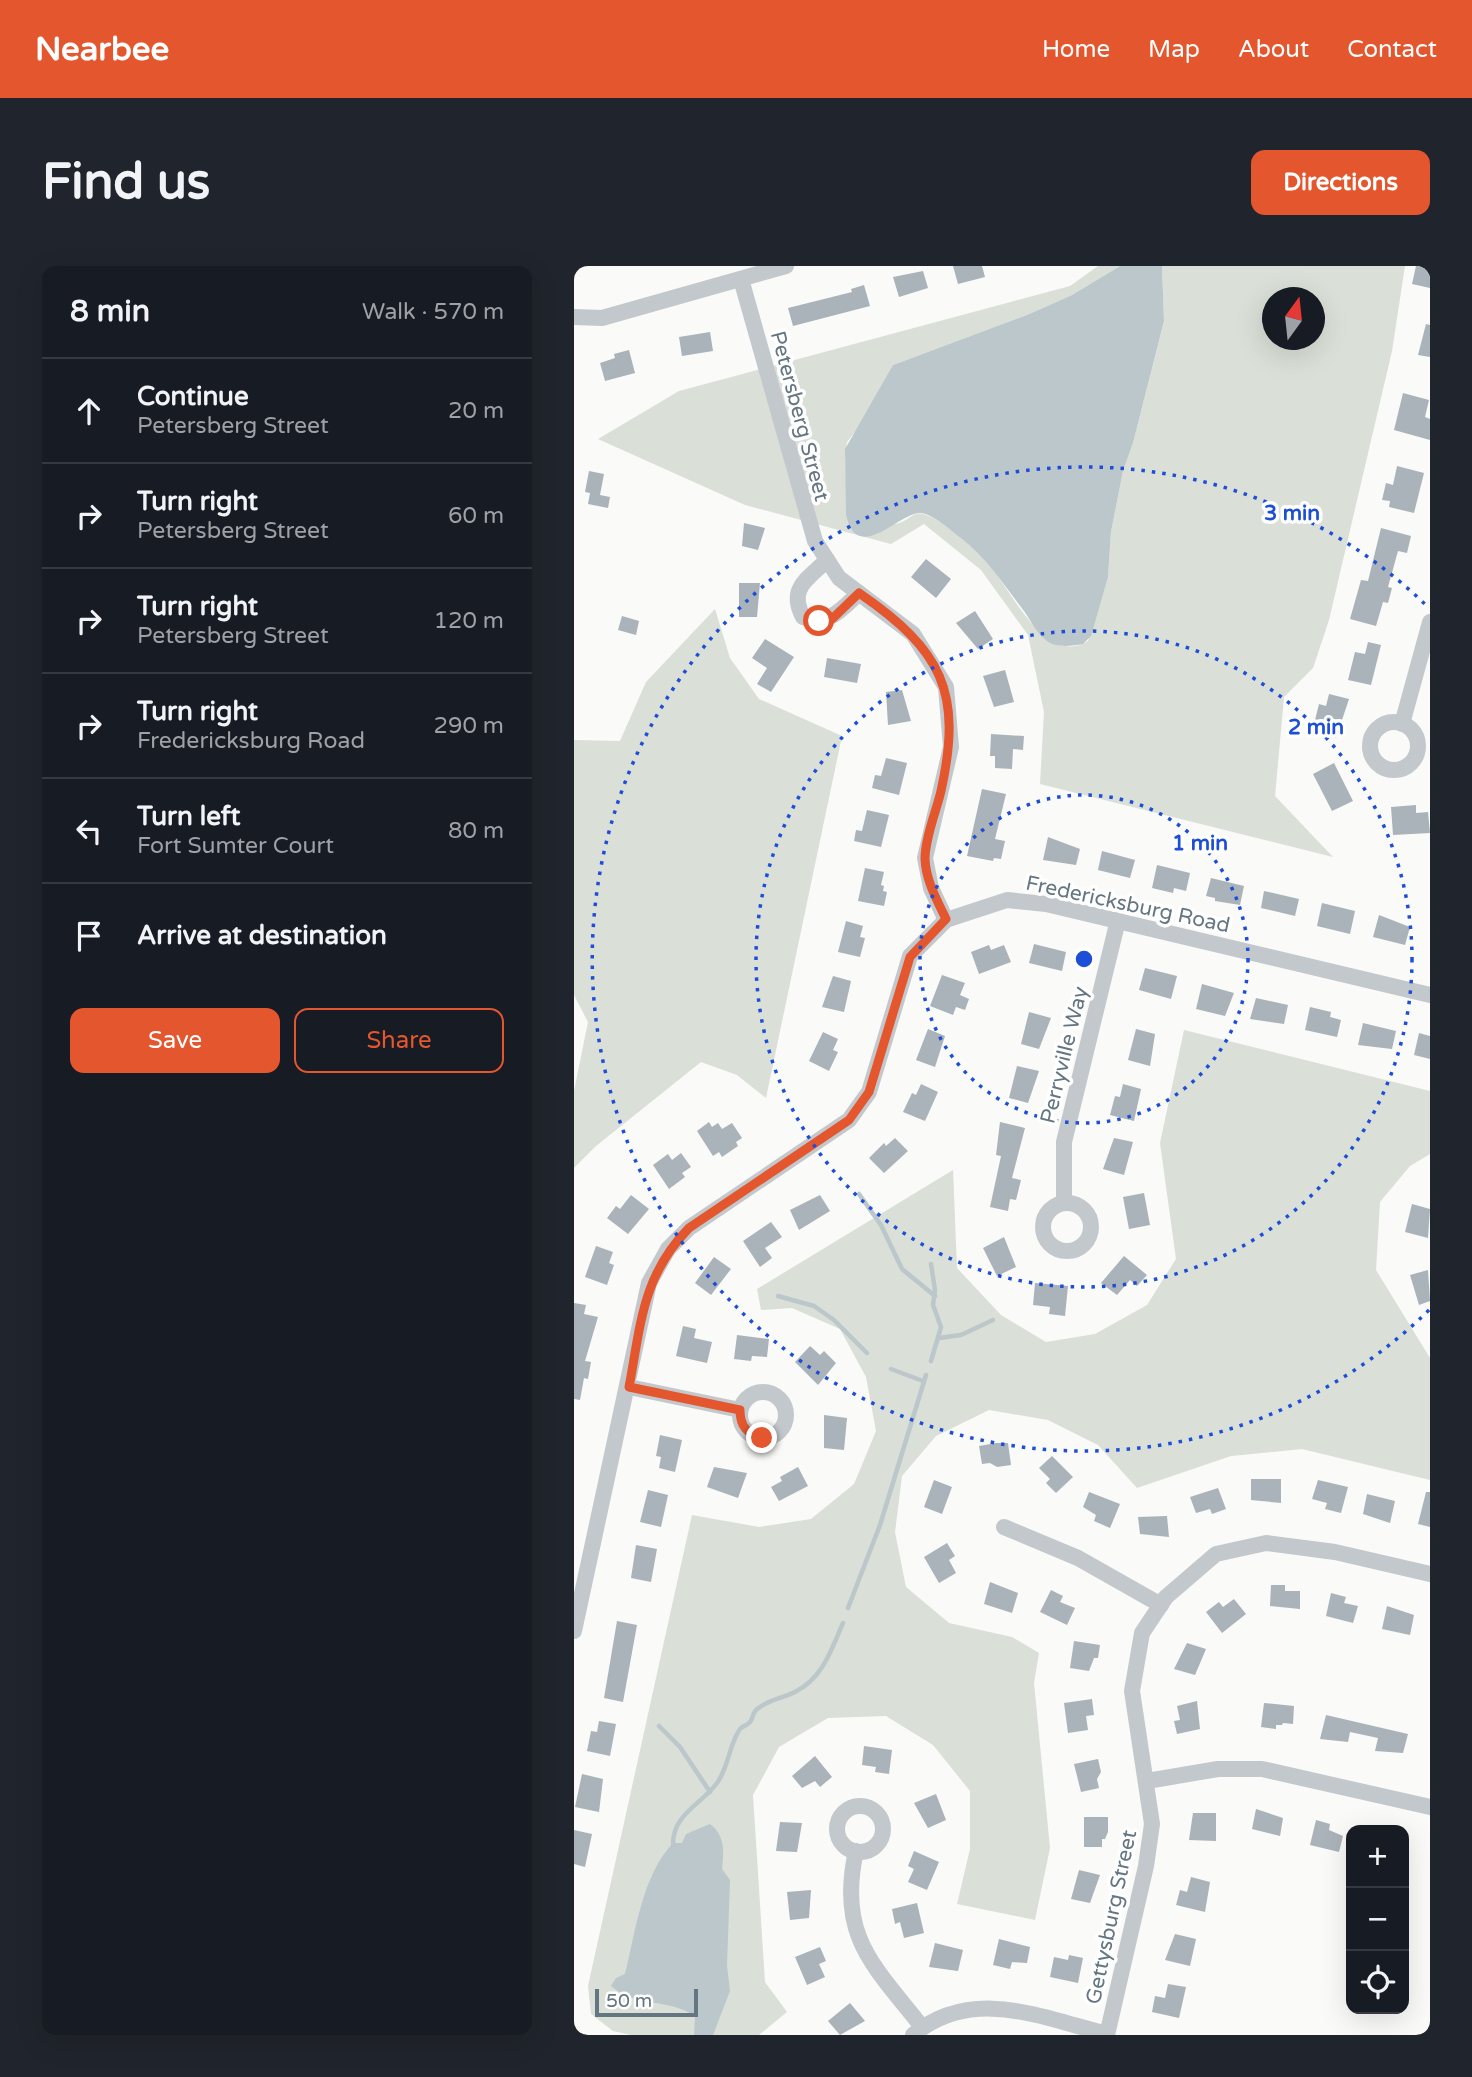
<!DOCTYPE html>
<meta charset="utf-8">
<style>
body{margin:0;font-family:"Varela Round",sans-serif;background:#20242c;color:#f1f3f6}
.controls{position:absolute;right:21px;bottom:21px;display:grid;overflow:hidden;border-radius:14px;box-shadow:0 7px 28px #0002}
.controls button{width:63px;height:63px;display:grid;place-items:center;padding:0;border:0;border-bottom:2px solid #363941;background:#171b24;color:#f1f3f6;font:35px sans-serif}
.compass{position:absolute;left:688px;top:21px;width:63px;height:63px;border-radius:50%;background:#171b24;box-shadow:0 7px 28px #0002;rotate:15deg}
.scale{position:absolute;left:21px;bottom:18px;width:103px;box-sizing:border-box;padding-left:7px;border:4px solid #657683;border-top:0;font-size:19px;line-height:24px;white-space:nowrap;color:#657683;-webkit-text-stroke:5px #fff;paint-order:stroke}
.stop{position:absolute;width:21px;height:21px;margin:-16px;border:5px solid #e4572e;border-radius:50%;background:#fff}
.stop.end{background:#e4572e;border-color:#fff;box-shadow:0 2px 7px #0008}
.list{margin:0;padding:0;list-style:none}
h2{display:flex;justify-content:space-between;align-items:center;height:91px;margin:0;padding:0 28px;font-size:30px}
h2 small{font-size:23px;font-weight:400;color:#9ea1a6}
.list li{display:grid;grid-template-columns:46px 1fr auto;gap:21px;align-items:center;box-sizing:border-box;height:105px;padding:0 28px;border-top:2px solid #363941}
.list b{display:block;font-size:26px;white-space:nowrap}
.list p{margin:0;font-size:23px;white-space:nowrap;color:#9ea1a6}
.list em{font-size:23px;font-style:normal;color:#9ea1a6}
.actions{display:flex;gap:14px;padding:21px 28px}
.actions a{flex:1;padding:16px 0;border:2px solid #e4572e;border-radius:14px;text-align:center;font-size:24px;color:#e4572e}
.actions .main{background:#e4572e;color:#fff}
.icon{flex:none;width:38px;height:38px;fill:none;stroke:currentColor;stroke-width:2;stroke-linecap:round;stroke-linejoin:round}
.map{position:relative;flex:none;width:856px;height:1769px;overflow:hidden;border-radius:14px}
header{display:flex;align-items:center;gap:42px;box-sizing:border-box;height:98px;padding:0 35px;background:#e4572e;color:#fff}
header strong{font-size:33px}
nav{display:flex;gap:38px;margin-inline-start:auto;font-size:24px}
.intro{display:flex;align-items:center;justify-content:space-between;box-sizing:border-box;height:168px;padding:0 42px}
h1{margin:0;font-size:49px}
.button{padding:18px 32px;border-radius:14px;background:#e4572e;color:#fff;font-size:24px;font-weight:700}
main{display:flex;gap:42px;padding:0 42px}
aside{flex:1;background:#171b24;border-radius:14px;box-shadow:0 7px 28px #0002}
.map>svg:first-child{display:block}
</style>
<header>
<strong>Nearbee</strong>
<nav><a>Home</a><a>Map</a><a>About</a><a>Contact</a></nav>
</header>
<div class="intro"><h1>Find us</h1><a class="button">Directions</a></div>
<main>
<aside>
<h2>8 min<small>Walk · 570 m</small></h2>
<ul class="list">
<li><svg class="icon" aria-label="ahead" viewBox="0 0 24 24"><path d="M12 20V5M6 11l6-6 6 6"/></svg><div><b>Continue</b><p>Petersberg Street</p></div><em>20 m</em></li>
<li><svg class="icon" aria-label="right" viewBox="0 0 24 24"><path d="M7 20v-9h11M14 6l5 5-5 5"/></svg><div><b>Turn right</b><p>Petersberg Street</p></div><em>60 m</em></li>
<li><svg class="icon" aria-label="right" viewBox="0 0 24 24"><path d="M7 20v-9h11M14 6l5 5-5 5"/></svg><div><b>Turn right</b><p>Petersberg Street</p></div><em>120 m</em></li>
<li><svg class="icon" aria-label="right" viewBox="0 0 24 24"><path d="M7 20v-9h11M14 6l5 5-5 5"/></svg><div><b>Turn right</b><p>Fredericksburg Road</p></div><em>290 m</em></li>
<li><svg class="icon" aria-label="left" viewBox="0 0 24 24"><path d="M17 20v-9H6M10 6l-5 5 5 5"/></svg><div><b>Turn left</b><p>Fort Sumter Court</p></div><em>80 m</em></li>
<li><svg class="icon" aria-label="arrive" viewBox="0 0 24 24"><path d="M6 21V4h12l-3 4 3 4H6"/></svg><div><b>Arrive at destination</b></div></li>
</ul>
<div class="actions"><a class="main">Save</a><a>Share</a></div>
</aside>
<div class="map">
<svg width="856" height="1769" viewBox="0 0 856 1769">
<rect width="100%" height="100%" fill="#fafaf8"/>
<g fill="#dadfd7" fill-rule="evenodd">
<path d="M524,0H546L498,29L453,49L319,99L290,154L273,176L271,194L274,256C288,256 314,262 328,256C337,252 340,244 352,249C370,255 395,275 408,289C433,315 469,403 514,375L534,311L537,266L549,205L559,177L590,55L588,0H831L818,85L755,354L739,402L710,431L701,530L759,591L466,518L470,446L454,369L407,304L350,258L317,278L171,239L24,173L105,125L496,20ZM698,32H740V74H698Z"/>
<path d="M141,343L156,392L185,433L268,470L192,832L163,809L127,796L22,880L0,902V825L14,756L0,729V474L46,475L72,416Z"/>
<path d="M610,764L856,825V888L836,900L806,936L802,1004L856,1092V1214L728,1183L657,1190L563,1222L524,1179L474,1154L415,1144L362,1170L328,1210L321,1266L332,1321L375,1357L438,1371L465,1387L460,1417L476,1582L461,1654L383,1638L396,1583V1525L359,1479L312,1450L254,1452L205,1481L179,1529L191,1716L213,1746L185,1769H57L39,1765L17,1748L14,1720L118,1249L185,1261L237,1253L280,1218L302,1165L292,1111L266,1063L218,1042L187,1044L183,1023L379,904L383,1002L427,1049L472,1076L521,1068L573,1039L602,993L586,877Z"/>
</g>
<g fill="#bbc7cb">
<path d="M546,0H588L590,55L559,177L549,205L537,266L534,311L517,370L509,378C498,380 482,382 473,375C463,368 457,355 450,345C430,319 413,292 387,272C376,264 360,248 346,247C326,246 282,300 272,248L271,183L319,99L453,49L498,29Z"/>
<path d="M136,1558C151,1569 150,1585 148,1603L156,1614L153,1700L156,1725L139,1769H120L121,1751C98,1732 62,1742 37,1720L42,1712L51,1708C62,1664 68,1610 99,1577H108L112,1568Z"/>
</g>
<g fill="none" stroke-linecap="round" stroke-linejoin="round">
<g stroke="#bbc7cb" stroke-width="4.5">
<path d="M285,928L307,959L328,1003L361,1030"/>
<path d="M357,998L361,1024L359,1039L367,1061L357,1095"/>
<path d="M204,1030L240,1040L260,1054L293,1087"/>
<path d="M365,1072L387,1069L419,1054"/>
<path d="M317,1103L349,1115"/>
<path d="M274,1342L306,1259L352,1109"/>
<path d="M85,1460L106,1481L136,1526"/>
<path d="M99,1580C98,1548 127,1539 143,1517C155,1501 155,1478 166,1463C168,1460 172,1460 175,1457C179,1454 178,1448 182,1444C193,1434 209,1432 221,1426C249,1412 257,1384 269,1357"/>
</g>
</g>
<g fill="#aab3b9">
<path d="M379,0H408L411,11L384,18Z"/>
<path d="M842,0H856V22L838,18Z"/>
<path d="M349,5L354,22L325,31L319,11Z"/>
<path d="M290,19L296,40L219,60L214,42L278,26L277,23Z"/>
<path d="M852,58L856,59V91L844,89Z"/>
<path d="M136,66L139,85L108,90L105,71Z"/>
<path d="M55,84L61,107L31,115L26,97L41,92L40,88Z"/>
<path d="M829,127L855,134L851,151L856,153V174L820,164Z"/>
<path d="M823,200L850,207L840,247L815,241L816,235L808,234L812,217L819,219Z"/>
<path d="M15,205L30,208L26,229L36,231L34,242L14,238L16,227L11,226Z"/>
<path d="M170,257L191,262L184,284L168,280Z"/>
<path d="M807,262L837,270L833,287L824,285L814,321L818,322L814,337L809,336L802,360L776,353L787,314L794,315Z"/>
<path d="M352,293L377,313L362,332L337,311Z"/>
<path d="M165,317H186L183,351H165Z"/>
<path d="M401,345L419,373L404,383L382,357Z"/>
<path d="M48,350L65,355L62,369L44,364Z"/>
<path d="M191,373L220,391L197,426L183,418L193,402L178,392Z"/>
<path d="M794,376L807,379L797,419L774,414L781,386L791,388Z"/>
<path d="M253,392L287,398L283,417L250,411Z"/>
<path d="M431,404L440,436L420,441L409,410Z"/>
<path d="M328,424L337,455L314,459L312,426Z"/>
<path d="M755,428L775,433L762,472L738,466L745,438L752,440Z"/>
<path d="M417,468L450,470L449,484L439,483L438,503L421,502V490H416Z"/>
<path d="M312,492L333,497L325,529L298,522L301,509L307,510Z"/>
<path d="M760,497L779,535L758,545L739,508Z"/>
<path d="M408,523L432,528L421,573L431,575L427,593L420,592L419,595L393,590Z"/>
<path d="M842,539V547L854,546L856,567L819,569L817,541Z"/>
<path d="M293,544L315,549L307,581L280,575L282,564L288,565Z"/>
<path d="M474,571L506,583L502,599L469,594Z"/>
<path d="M528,585L561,594L556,612L524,604Z"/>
<path d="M583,599L616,607L612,625L600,622L599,627L578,622Z"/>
<path d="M291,602L310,606L307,619L310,620L309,625L313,626L310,640L284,635Z"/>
<path d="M637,612L670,620L666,639L641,635V632L632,630Z"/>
<path d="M690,625L725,633L721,650L687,642Z"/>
<path d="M748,637L781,645L776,668L743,660Z"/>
<path d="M805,649L836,661L831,679L799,671Z"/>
<path d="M272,655L289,660L286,671L291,672L286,691L264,686Z"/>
<path d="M460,678L492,686L488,705L455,697Z"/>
<path d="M415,679L417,684L430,679L437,696L405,708L397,686Z"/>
<path d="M571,702L603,710L597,733L565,724Z"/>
<path d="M368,709L391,717L386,729L395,733L391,744L382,741L379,749L356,740Z"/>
<path d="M259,710L277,715L270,746L248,741Z"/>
<path d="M628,718L660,727L651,750L622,743Z"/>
<path d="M682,732L714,739L710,758L676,753Z"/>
<path d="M736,741L757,746L756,751L767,754L763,771L731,764Z"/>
<path d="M455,746L477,752L465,783L447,778Z"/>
<path d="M789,757L822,765L818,783L784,779Z"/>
<path d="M354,763L371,770L361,801L342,794Z"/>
<path d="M562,763L581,768L576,800L554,794Z"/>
<path d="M249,766L264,773L259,784L264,786L255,805L235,795Z"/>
<path d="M845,767L856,770V793L840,789Z"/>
<path d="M443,800L465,805L454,837L435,832Z"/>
<path d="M347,818L364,826L351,855L329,846L338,827L342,829Z"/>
<path d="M549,818L567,823L560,855L536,849L541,830L546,831Z"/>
<path d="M135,856L138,861L144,857L148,863L158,857L168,872L162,876L164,880L148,891L145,886L139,890L123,865Z"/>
<path d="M426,856L451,862L438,912L447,914L442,934L436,933L434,945L416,941L427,890L422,889Z"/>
<path d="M321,872L334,885L310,907L295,892L310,877L312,880Z"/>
<path d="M540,872L559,876L550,909L529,903Z"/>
<path d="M107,887L117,901L108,907L111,911L95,923L79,899L94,888L98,894Z"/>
<path d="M570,927L576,959L555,963L549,931Z"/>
<path d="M57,929L75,943L54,968L33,952L42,940L46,943Z"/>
<path d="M246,929L256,945L225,964L216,944Z"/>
<path d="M838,938L856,943L854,972L831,966Z"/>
<path d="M197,956L208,971L191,982L198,992L186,1001L169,975Z"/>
<path d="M430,971L442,1001L423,1010L409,982Z"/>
<path d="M22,980L39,986L35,997L40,999L33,1019L11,1011Z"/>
<path d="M550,990L573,1009L563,1020L556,1014L543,1029L527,1017Z"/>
<path d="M140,991L157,1003L137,1029L121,1017Z"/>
<path d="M854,1004L856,1035L845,1039L836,1009Z"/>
<path d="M461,1017L494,1020L491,1050L475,1048L476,1041L459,1039Z"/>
<path d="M0,1037L12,1039L10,1048L24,1051L11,1095L17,1096L14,1113L10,1112L6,1134L0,1133Z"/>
<path d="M109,1060L122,1063L120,1072L138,1076L133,1097L102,1090Z"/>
<path d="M163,1069L195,1073L193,1091L178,1090L177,1095L160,1093Z"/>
<path d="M236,1080L246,1089L250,1085L262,1097L244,1119L221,1096Z"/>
<path d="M250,1149L273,1152L270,1184L250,1182Z"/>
<path d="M86,1169L108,1174L101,1206L85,1202L87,1191L82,1190Z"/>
<path d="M422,1177H434L437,1199L423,1201L416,1197L408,1198L405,1180Z"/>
<path d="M478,1190L499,1211L482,1227L472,1217L476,1213L465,1202Z"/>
<path d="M140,1201L173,1207L164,1232L133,1221Z"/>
<path d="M224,1201L234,1220L205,1235L197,1221L208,1215L206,1211Z"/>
<path d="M677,1213H707V1237L677,1234Z"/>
<path d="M360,1214L378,1221L368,1248L350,1241Z"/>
<path d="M744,1214L774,1221L767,1247L751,1243L753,1237L738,1233Z"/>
<path d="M644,1222L652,1243L638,1248L636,1243L622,1247L616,1231Z"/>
<path d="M74,1224L94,1229L87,1261L66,1256Z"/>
<path d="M515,1226L546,1238L536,1262L520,1255L522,1249L509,1241Z"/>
<path d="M852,1226H856V1261L844,1258Z"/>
<path d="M793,1228L821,1235L816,1257L789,1248Z"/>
<path d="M593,1250L595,1271L566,1268L564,1251Z"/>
<path d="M373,1277L381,1290L375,1294L382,1307L365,1317L350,1291Z"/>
<path d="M62,1279L83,1283L77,1316L57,1312Z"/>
<path d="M416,1316L444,1327L438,1347L410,1338Z"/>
<path d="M697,1319H711V1325H726V1343L696,1340Z"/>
<path d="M477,1324L489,1330L486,1336L501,1342L493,1359L466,1346Z"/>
<path d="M757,1327L772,1331L770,1337L784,1340L779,1357L752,1350Z"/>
<path d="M660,1333L672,1348L648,1367L632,1346L645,1336L649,1341Z"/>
<path d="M813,1340L840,1349L836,1369L808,1363Z"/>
<path d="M43,1355L63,1359L49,1436L30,1432Z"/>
<path d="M500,1375L526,1379L524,1392H520L515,1405L496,1402Z"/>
<path d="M613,1377L632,1383L621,1409L600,1403Z"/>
<path d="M518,1433L520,1449L512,1450L514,1464L494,1467L490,1437Z"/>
<path d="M623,1435L626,1463L603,1468L600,1455L606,1454L603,1440Z"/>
<path d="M690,1437L720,1440L719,1458L709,1457L708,1459H702V1463L687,1461Z"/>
<path d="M752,1449L834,1468L829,1487L801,1485L804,1472L776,1466L774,1476L746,1473Z"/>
<path d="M25,1455L42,1458L36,1490L13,1485L17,1465L23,1466Z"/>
<path d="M290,1480L318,1484L315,1508L301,1506L302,1501L288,1499Z"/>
<path d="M241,1490L258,1511L246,1521L241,1515L228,1522L218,1510Z"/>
<path d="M524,1493L527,1506L523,1513L525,1522L507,1526L500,1498Z"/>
<path d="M8,1508L29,1513L25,1546L1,1541Z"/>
<path d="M362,1528L372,1554L354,1562L340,1537Z"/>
<path d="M682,1543L709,1552L706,1570L678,1563Z"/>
<path d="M619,1547H642V1575L615,1574Z"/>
<path d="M510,1551H534V1566L531,1573H528V1581H510Z"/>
<path d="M742,1554L756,1558L755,1564L769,1570L765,1586L736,1579Z"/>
<path d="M206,1556L228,1557L223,1586L202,1585Z"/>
<path d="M0,1564L18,1568L11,1601L0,1598Z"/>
<path d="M340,1585L365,1596L353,1624L334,1616L340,1603L334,1600Z"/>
<path d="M505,1604L526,1609L516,1637L497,1633Z"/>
<path d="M617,1611L636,1616L631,1646L602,1639L606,1624L613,1626Z"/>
<path d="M237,1624L235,1652L216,1654L213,1626Z"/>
<path d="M343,1637L350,1667L330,1672L326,1656L321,1658L318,1643Z"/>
<path d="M601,1668L622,1673L616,1700L591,1694Z"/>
<path d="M425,1673L456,1681L453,1697L438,1696L436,1703L419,1699Z"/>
<path d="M361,1677L389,1684L384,1705L355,1701Z"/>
<path d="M246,1681L252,1695L245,1698L251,1711L233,1719L221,1691Z"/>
<path d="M495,1689L509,1692L504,1717L476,1711L480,1691L494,1694Z"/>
<path d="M594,1718L612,1721L605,1752L578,1746L581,1730L591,1732Z"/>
<path d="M276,1737L291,1755L266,1769L254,1755Z"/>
</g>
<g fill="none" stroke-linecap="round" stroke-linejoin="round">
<g stroke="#c3c8cc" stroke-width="16">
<path d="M167,13L241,275L265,312L339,368L372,421L377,481L351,592L357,622L372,654"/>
<path d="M0,51L28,52L212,0"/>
<path d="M253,294C233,314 214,322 229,351C256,359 266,345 285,327"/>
<circle cx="820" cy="480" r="24"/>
<path d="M828,458L856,356"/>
<path d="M490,936V876L544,654"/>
<circle cx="493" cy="961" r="24"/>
<path d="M55,1121L166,1144"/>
<circle cx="189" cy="1149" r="23"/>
<path d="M430,1261L504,1292L587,1339"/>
<path d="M0,1365L75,1017L94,983L115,962L275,854L295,826L336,690L372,654L433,634L472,638L856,729"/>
<path d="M573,1515L644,1503H688L856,1541"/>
<circle cx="286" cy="1563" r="23"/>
<path d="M282,1585C263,1670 300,1700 348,1761"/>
<path d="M339,1769C398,1720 466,1751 533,1768"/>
<path d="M533,1769L572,1600L578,1558L558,1425L568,1367L592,1331L642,1288L692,1277L761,1286L856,1308"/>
</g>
</g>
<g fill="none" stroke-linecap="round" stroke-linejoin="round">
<path stroke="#e4572e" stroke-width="9" d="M188,1172C173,1168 166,1160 166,1144L55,1121C67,1058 68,1010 115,962L275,854L295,826L336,691L372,653C363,634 352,615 351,593C351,572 362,546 367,525C389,426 368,384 285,327L258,353L245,355"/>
</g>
<g fill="none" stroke="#1d4ed8" stroke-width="3.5" stroke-dasharray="3.5 7">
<circle cx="510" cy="693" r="164"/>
<circle cx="510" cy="693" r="328"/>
<path d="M855 1044A492 492 0 1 1 855 342"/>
</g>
<g text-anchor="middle" stroke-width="7" stroke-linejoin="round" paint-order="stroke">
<g font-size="21" fill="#657683" stroke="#fff">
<text transform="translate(226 150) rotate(75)" y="7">Petersberg Street</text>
<text transform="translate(554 638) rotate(12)" y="7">Fredericksburg Road</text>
<text transform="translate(490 789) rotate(-76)" y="7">Perryville Way</text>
<text transform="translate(537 1651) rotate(-78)" y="7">Gettysburg Street</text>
</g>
</g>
<circle cx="510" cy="693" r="10" fill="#1d4ed8" stroke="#fff" stroke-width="3.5"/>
<g font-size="21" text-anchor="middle" font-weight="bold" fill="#1d4ed8" stroke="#fff" stroke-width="7" stroke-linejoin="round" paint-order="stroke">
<text x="718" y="254">3 min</text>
<text x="742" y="468">2 min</text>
<text x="626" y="584">1 min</text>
</g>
</svg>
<div class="controls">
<button>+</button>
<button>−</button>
<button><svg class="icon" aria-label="locate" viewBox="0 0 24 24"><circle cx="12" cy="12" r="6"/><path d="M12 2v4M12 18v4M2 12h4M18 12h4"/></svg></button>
</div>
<svg class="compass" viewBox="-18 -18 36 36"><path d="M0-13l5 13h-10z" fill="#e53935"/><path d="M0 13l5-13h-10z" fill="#9ea1a6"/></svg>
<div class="scale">50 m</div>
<div class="stop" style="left:245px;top:355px"></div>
<div class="stop end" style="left:188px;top:1172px"></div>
</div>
</main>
